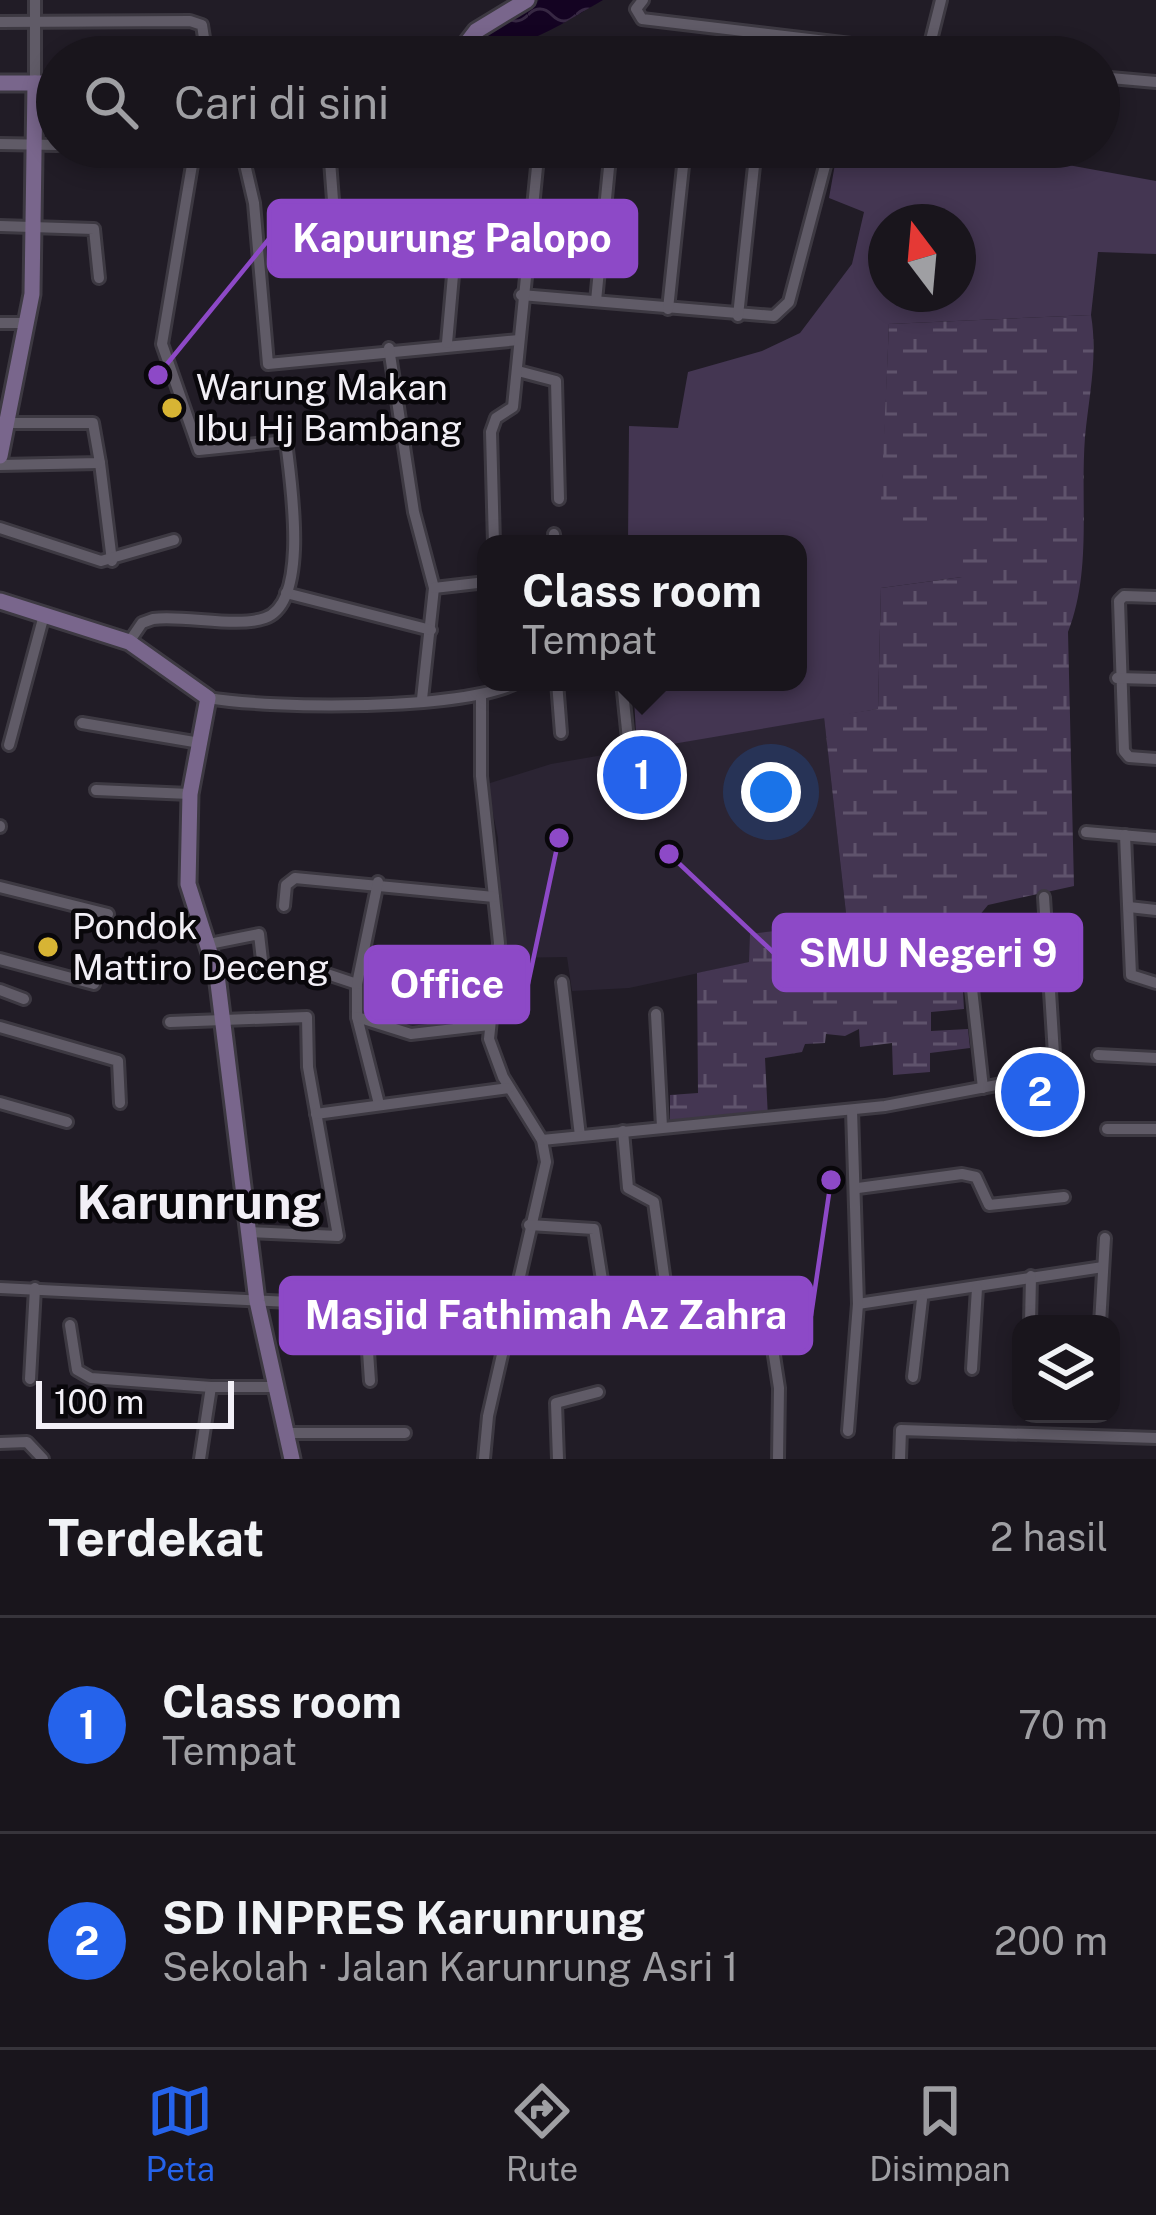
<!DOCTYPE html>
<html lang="id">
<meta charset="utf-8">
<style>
body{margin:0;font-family:"Public Sans",sans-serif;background:#262229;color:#f1f3f6}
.controls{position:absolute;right:36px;bottom:36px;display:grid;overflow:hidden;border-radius:24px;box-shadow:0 6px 18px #0003}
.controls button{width:108px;height:108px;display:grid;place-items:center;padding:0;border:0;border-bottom:3px solid #37343b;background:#19151c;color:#f1f3f6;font:60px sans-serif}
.compass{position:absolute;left:868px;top:204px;width:108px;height:108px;border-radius:50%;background:#19151c;box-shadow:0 6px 18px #0003;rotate:344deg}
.scale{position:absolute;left:36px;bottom:30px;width:198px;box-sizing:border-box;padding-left:12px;border:6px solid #f2eff6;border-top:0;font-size:33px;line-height:42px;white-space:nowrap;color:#f2eff6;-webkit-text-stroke:9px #09070b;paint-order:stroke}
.you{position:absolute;left:771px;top:792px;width:42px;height:42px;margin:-30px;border:9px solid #fff;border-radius:50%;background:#1a73e8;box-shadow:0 0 0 18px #1a73e833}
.badge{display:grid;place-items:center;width:78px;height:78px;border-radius:50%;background:#2563eb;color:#fff;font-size:39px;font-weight:700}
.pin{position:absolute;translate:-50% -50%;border:6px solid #fff;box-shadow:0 3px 12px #0006}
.popup{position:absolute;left:477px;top:535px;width:330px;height:156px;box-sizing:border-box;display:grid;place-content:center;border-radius:24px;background:#19151c;filter:drop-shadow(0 3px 9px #0005);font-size:39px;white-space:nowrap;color:#9f9fa3}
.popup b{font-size:45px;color:#f1f3f6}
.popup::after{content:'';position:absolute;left:50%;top:100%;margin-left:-24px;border:24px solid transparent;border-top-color:#19151c}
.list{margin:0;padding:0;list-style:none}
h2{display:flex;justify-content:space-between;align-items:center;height:156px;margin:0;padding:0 48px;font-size:51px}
h2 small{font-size:39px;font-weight:400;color:#9f9fa3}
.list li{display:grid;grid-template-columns:78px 1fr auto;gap:36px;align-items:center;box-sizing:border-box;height:216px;padding:0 48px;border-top:3px solid #37343b}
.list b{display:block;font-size:45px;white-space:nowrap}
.list p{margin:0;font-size:39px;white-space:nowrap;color:#9f9fa3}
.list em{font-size:39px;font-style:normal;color:#9f9fa3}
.icon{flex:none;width:66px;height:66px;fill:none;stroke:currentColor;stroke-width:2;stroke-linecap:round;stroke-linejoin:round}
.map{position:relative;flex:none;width:1156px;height:1459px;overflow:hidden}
.search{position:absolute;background:#19151c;box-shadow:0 6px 18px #0003;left:36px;right:36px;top:36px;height:132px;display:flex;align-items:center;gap:30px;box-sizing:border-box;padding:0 42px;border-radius:66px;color:#9f9fa3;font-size:45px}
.sheet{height:588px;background:#19151c}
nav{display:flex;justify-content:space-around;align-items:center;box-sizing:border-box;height:168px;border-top:3px solid #37343b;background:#19151c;font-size:33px;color:#9f9fa3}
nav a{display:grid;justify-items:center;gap:6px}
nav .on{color:#2563eb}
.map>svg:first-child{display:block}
</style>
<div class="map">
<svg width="1156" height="1459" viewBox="0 0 1156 1459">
<defs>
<pattern id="wetland-marsh" width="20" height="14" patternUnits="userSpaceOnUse" patternTransform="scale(3)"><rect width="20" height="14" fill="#443652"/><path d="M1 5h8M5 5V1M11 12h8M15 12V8" fill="none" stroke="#5f536c"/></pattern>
<pattern id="water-waves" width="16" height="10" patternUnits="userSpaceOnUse" patternTransform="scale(3)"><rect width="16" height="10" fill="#140322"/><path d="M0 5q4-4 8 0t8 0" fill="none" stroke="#372843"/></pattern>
</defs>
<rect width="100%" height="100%" fill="#211c26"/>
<path fill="#2b2433" d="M824,717L847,922L751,934L750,962L629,988L572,991L567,957L502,958L498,838L487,784L551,764Z"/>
<path fill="#443652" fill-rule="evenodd" d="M838,147H969L1156,181V254L1098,252L1091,315L889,324L881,523L962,518V577L881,588L878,709L637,750L633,682H798V544H628L629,426L678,428L688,372L762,351L800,333L852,264L864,212L829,198ZM886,222H958V294H886Z"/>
<path fill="url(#wetland-marsh)" d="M1091,315C1098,357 1089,395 1085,437C1080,503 1092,570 1068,632L1074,886L988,905L960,939L964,1009L931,1012V1031L968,1029L970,1048L930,1053V1072L893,1075L892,1043L860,1047L859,1029L845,1036L826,1034L825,1043L805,1044L802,1052L765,1058L768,1118L670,1126V1095L698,1093L697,973L749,962L750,934L847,922L824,717L878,709L881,588L962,577L961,519L880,524L889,324Z"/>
<path fill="url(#water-waves)" d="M539,0H603C556,27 521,54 466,46Z"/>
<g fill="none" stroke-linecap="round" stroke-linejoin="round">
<g stroke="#3d3942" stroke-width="16">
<g id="street">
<path d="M643,0L636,9L642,19L918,52L930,44L941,0"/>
<path d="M0,22L190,21L202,25L207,57"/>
<path d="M953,51L989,57"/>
<path d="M1099,77L1156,82"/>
<path d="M35,83V0"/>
<path d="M0,144L57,145"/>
<path d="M241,147L254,203L268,364L519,340"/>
<path d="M243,147H452"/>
<path d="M329,148L335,226"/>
<path d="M0,226L94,229L99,278"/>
<path d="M309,266L454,260"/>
<path d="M521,295L774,316L789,302L830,147"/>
<path d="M596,301L611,147"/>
<path d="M668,309L685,147"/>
<path d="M738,316L756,147"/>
<path d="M0,323H28"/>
<path d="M447,343L457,230"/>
<path d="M389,348L414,512L434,588L422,699"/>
<path d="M518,371L556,381L559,499"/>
<path d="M100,463L112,561"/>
<path d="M0,465L100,463L93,423H9"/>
<path d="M0,528L101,561L174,540"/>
<path d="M554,534L555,544"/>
<path d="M494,544L491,432L496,418L513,407L539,147"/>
<path d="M434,588L486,582"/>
<path d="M286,593L431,630"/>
<path d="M1156,597L1124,596L1119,601L1124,751L1129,757L1156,759"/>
<path d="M129,642L142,623L153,619C185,615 237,628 265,618C311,602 290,478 286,441L199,450L162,344L195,147"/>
<path d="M1117,678L1156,679"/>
<path d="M557,682L561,733"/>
<path d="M622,682L629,749"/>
<path d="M208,698C273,709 463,711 518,682"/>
<path d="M481,698V776L499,943L489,1039L503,1077L542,1140L546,1162L488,1416L484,1459"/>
<path d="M82,723L200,743"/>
<path d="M9,745L44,615"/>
<path d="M96,790L190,794"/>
<path d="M0,827V826"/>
<path d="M1086,832L1156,838"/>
<path d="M1125,835L1131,975L1156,983"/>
<path d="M0,887L108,914"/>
<path d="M284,906L286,885L295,878L494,897"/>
<path d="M1129,907L1156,910"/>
<path d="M209,944L259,934L263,969L309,968L357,984V1017L379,1104"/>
<path d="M968,953L983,1088"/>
<path d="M0,959L94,984"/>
<path d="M562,982L580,1136"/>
<path d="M357,984L378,882"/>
<path d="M0,990L24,999"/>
<path d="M656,1014L662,1127"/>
<path d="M357,1017L411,1034L489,1025"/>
<path d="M170,1022L307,1017L308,1067L338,1236L250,1232"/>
<path d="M0,1027L118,1061L120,1103"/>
<path d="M1098,1055L1156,1058"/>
<path d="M0,1103L67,1122"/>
<path d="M316,1114L509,1088"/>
<path d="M1107,1129H1156"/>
<path d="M623,1131L628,1188L654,1202L667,1297L679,1302L757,1303L767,1310L779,1388L778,1459"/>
<path d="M542,1140L885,1106L1050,1075L1055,1070L1044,897"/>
<path d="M858,1188L962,1174L976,1177L989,1205L1064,1197"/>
<path d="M529,1225L594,1229L602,1280"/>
<path d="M0,1288L351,1305L366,1322L370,1381"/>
<path d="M858,1304L1103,1267"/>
<path d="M1030,1324L1031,1276"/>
<path d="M1100,1324L1105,1238"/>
<path d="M70,1325L77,1370L91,1378L211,1387"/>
<path d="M972,1369L977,1288"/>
<path d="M913,1377L922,1299"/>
<path d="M30,1379L35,1288"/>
<path d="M848,1431L858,1304L852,1110"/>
<path d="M284,1433H405"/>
<path d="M0,1443L27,1442L43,1459"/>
<path d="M200,1459L211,1387H273"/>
<path d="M558,1459L556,1403L598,1392"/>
<path d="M900,1459L901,1430L1156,1438"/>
</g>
</g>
<g stroke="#3d3942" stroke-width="21">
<g id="secondary">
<path d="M456,57L476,31L527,0"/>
<path d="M0,83H57"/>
<path d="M0,456L32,294L35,83"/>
<path d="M0,601L129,642L208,698L190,794L188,884L217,975L257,1301L292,1459"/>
</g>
</g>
<use href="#street" stroke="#605b67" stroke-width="10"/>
<use href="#secondary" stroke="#79668c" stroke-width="15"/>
</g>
<g fill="#d7b434" stroke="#09070b" stroke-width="4.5">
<circle cx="172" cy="408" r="12"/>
<circle cx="48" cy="947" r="12"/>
</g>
<g text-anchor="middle" stroke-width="9" stroke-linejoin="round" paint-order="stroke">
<g font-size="36" fill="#f2eff6" stroke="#09070b" text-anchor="start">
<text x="196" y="400">Warung Makan<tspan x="196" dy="41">Ibu Hj Bambang</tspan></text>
<text x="72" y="939">Pondok<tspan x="72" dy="41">Mattiro Deceng</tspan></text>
</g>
<g font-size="48" font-weight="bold" fill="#f2eff6" stroke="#09070b">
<text x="199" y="1219">Karunrung</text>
</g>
</g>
<path fill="none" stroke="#8d49c7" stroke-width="4.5" d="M158 375L269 239M669 854L774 953M559 838L528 984M831 1180L811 1316"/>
<g fill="#8d49c7" stroke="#09070b" stroke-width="4.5">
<circle cx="158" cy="375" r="12"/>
<circle cx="669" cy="854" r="12"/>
<circle cx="559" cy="838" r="12"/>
<circle cx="831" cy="1180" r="12"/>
</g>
<g fill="#8d49c7" stroke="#8d49c7" stroke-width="4.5">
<rect x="269" y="201" width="367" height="75" rx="12"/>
<rect x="774" y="915" width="307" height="75" rx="12"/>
<rect x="366" y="947" width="162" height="75" rx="12"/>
<rect x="281" y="1278" width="530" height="75" rx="12"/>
</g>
<g font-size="39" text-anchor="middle" font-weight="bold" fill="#fff">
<text x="452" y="252">Kapurung Palopo</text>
<text x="928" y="967">SMU Negeri 9</text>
<text x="447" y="998">Office</text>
<text x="546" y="1329">Masjid Fathimah Az Zahra</text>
</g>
</svg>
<div class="controls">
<button><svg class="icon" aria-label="layers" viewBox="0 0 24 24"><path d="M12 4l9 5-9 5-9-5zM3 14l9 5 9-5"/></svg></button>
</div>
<svg class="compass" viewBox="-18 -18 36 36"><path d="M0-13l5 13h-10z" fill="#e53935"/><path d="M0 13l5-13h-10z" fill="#9f9fa3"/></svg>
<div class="scale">100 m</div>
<div class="you"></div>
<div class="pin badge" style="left:642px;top:775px">1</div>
<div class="popup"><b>Class room</b>Tempat</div>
<div class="pin badge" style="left:1040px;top:1092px">2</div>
<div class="search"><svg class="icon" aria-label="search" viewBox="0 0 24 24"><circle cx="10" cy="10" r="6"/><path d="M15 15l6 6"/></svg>Cari di sini</div>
</div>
<section class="sheet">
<h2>Terdekat<small>2 hasil</small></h2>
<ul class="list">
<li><span class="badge">1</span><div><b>Class room</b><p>Tempat</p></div><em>70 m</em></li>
<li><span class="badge">2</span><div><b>SD INPRES Karunrung</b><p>Sekolah · Jalan Karunrung Asri 1</p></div><em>200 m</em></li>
</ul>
</section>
<nav>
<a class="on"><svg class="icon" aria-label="map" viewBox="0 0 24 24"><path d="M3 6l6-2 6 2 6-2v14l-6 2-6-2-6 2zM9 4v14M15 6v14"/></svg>Peta</a>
<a><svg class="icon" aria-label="directions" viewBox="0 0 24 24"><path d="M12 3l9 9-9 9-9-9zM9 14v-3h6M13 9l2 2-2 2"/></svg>Rute</a>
<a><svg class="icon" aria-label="saved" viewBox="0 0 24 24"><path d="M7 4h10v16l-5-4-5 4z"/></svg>Disimpan</a>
</nav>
